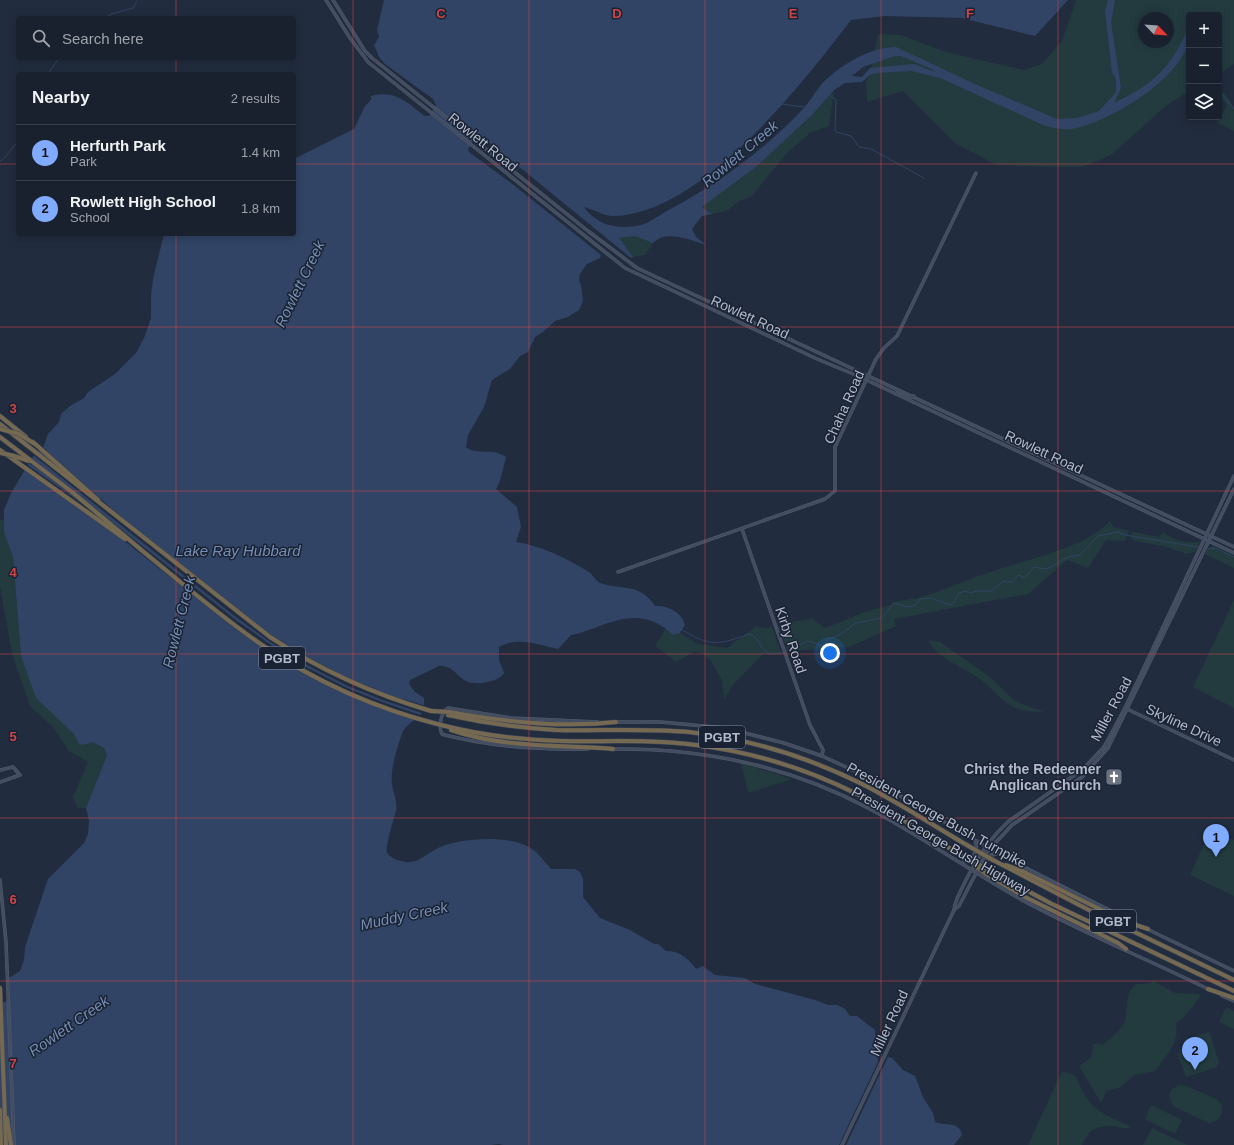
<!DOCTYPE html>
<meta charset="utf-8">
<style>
body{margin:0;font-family:Helvetica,sans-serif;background:#262e3a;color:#f1f3f6}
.controls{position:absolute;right:12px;top:12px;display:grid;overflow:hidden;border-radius:4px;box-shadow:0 2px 10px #0003}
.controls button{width:36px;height:36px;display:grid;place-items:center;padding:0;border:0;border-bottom:1px solid #373e4a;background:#19212e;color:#f1f3f6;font:20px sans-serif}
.compass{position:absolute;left:1138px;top:12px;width:36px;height:36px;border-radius:50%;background:#19212e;box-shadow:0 2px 10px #0003;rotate:115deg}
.you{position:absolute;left:830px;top:653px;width:14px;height:14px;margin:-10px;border:3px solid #fff;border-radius:50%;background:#1a73e8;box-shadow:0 0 0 6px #1a73e833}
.badge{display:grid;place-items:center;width:26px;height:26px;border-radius:50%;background:#80abff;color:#111;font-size:13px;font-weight:700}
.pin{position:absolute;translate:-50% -33px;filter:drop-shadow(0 1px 2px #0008)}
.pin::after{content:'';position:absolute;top:21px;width:14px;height:12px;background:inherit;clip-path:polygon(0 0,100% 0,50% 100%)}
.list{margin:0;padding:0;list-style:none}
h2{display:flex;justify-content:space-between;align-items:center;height:52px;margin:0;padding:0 16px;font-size:17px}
h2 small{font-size:13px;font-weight:400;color:#9fa3aa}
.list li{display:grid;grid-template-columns:26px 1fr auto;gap:12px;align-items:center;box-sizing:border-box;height:56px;padding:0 16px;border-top:1px solid #373e4a}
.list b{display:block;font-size:15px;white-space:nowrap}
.list p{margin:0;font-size:13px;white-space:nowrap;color:#9fa3aa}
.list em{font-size:13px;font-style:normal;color:#9fa3aa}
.icon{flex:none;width:22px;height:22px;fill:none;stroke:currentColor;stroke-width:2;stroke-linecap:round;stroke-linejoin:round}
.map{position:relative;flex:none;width:1234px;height:1145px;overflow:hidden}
.search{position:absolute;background:#19212e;box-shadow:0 2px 10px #0003;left:16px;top:16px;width:280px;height:44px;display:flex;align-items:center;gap:10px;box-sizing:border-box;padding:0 14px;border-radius:4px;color:#9fa3aa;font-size:15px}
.panel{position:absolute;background:#19212e;box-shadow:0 2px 10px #0003;left:16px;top:72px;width:280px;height:164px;border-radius:4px}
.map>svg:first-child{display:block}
</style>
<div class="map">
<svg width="1234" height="1145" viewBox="0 0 1234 1145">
<rect width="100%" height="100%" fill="#212c3e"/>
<g fill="#233b3f" fill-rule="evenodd">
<path d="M1076,0H1234V64L1219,74V15H1189V91L1167,105L1111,155L1083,167H1058L996,165L955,143L903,91L867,102L866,81L870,75L878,34L901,35L946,52L1023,70L1042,64L1062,41ZM1144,18H1168V42H1144Z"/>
<path d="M834,90L829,126L810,133L788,152L751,197L739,201L727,211L712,214L702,207L756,167L813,114Z"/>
<path d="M1224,92L1234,108V131L1217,123L1227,105L1219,95Z"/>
<path d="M635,236L653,243L645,255L633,257L618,238Z"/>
<path d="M4,519L7,539L13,557L21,656L92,742L104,748L107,755L86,808H78L73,797L88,762L69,751L52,726L30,706L12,654L0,586V520Z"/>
<path d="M1110,521L1113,527L1129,531L1125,541L1106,540L1088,568L1067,560L1028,594L894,619L896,626L849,647L788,651L778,625L812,618L825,628L865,612L890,605C897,599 910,600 919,598C944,590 968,579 993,571C1028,559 1085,548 1110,521Z"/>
<path d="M1133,532L1159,537L1163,532C1174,541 1186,543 1200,542L1195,552L1186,554L1168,547L1135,541L1130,537Z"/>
<path d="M1213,546L1234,556V568L1205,554L1208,548Z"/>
<path d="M1234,600V708L1193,687Z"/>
<path d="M756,626L765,628L772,627L782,655L763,654L732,686L724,700L722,680L711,661L702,653L694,652L676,662L655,646L666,628L673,635L680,633L698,644L727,648Z"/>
<path d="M928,640L940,642L990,677L1015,701L1046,713C1037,711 1024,712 1016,708C1001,702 991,686 977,677C961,666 937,658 928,640Z"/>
<path d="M741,763L792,779L748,793Z"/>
<path d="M1211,829L1234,840V896L1190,875Z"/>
<path d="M1153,981L1175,993L1201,994C1195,1006 1187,1015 1176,1023C1180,1042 1166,1056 1155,1071L1134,1075L1121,1087L1107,1091L1101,1103L1079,1066L1091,1058L1093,1044L1098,1043L1102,1045C1113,1037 1123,1030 1126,1016C1128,1003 1125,994 1136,984H1147Z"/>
<path d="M1226,1007L1234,1011V1029L1219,1022Z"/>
<path d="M1209,1032L1219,1062L1217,1067L1186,1077L1178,1055L1186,1039Z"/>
<path d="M1062,1071L1076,1076C1089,1110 1099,1112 1130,1126L1129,1128C1122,1129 1119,1127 1113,1126C1095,1125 1089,1130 1082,1145H1028Z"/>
<path d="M1179,1085L1187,1086L1216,1099L1222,1105V1114L1217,1121L1209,1123L1173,1106L1169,1096L1172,1089Z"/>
<path d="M1151,1105L1182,1120L1175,1134L1145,1119Z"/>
<path d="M1152,1128L1188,1145H1143Z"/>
</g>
<g fill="#314465" fill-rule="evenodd">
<path d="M384,0H1068L1035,36L961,18L885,16L851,20C801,85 702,214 613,216C604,216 593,209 584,207C597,226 619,230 641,225C649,223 658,216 665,212C714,187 763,151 801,111C812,100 818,85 830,76C848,61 872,47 896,47L977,85L1057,119L1077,118L1099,111L1116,92V79L1112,72L1105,12L1108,0H1115L1111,22L1121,88L1114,103C1155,83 1171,68 1189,26C1189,30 1190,35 1189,39C1183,78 1107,124 1071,129C1061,130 1053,128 1043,125L940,78L912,71L876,73L870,75L862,82L845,83L834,90L813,114L756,167L702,207L712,214L702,216L692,229L696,237L706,245C691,240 666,229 653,243L635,236L619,238L633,257L631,258L485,139L476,137L468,149L469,152L515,186L601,255L600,258L587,264L580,274L579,280L581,285L583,301L579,310L568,317L555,321L543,332L535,337L528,352L520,356L510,369L492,380L484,407L468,435L466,447C476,456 492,447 506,457L500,481L496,489L517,507L521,527L516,542C542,546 566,558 589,572C593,575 596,581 600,583C623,591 639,582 655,606C667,605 682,612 685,625L680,633L673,635C646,610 623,617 592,629C584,631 579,634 571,635L558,649C538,645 519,636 499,647V660L504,673C499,682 476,686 466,681C455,675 453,665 439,666L410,680L409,684L415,692L424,698C426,723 409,717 402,734C397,747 390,771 392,784C393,793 398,802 396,811C394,818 385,847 387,852C389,858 400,861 405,862C418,864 427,853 438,848C460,838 511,834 532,849C539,854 545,862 551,869H575L580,872L583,879V897L600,918L630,930L654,944H658L666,951C679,950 689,959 696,969L703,966L715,975L745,978L755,984L815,1000L828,1005H838L845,1009L850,1016H857L875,1030L878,1062L839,1145H503L499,1144L491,1145H0V1003L10,1001L9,978L20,971L24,960L25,947L48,879L84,843L88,834L89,821L86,808L107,755L104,748L92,742L83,745L79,744L74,734L36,698L21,656L13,557L4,532V510L11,493L34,455L39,451L47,453V450L43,448L48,434L59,422L61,414L70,406L84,398L88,392L115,374L136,353L144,338L151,318V296L153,279L164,234H294V159L354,129L365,106L371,100V96C395,89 408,103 425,116H429L436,105L433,99L385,64L379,57L374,45L379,37L377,30ZM895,56H901L934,70H939L943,75L914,64L870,68L862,77L852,76L863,67Z"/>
<path d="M888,1057L892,1058L903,1070L915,1076L923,1097L933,1113L935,1122C944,1126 960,1121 962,1135L954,1145H846Z"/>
</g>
<g fill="#212c3e">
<path d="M41,447L126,521L266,632L304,655L344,676L392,696L427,706L425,714L383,700L348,686L307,665L269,641L232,614L32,454L37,451L73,480Z"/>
<path d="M30,457L237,621L274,647L306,667L347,688L382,702L423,716L417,721L365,703L316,680L270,653L238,631L127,543L23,469L26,464L87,507L42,471L27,462Z"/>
</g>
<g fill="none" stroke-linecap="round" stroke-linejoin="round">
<g stroke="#314465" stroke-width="1">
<path d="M106,18L111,14L133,8L137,1"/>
<path d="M48,74L59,58"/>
<path d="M1222,94L1234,109"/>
<path d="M829,95L836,100L835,129L836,132L851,136L859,147L871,149L924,178"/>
<path d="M782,104L804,107"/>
<path d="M0,161C8,156 11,148 18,142"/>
<path d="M1208,549L1215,548L1234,557"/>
<path d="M682,630C711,647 718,645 749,634C765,639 757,660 783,652"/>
<path d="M786,651L808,641L823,646L827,640L841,634L856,623L882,618L894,603L907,607L914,606L920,599L931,598L950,605L953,604L959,593L965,591L970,593L977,591H991L1004,581L1012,582L1018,575L1025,578L1034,567L1047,569L1068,557L1080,555L1098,536L1118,532L1125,535L1198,547"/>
</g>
<path stroke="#314465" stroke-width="4" d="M933,68L945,77"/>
<g stroke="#535c6c" stroke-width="3.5">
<g id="secondary">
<path d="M326,0L350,38L368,62L625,268L817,359L858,376L1234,553"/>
<path d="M333,0L365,51L372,58L588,231L637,268L1234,547"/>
<path d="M896,394L899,391L911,397L914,396"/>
<path d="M742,529L810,725L823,750L822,756"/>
<path d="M618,572L808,505L825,499L835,491V447L876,359L884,348L897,336L976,173"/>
<path d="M1127,709L1234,760"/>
<path d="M615,722H661L725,728L784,743L822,756L870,778L1002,856L1135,923"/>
<path d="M588,749C539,750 492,747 445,735L442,734C438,727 441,712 448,708L511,718L598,722"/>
<path d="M613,749C702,748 789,766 868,808C921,836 970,871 1022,900C1083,933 1147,959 1208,989"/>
<path d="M0,770L13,767L20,775L0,782"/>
<path d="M962,862L970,861C974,854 979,849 975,841"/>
<path d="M983,866L991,855L997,854"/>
<path d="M0,880L6,942L14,1145"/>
<path d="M954,910C955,900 960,893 964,884C976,859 989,839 1009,821L1083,769L1104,747L1125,708L1234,476"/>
<path d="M1147,929L1234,971"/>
<path d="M1222,996L1234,1001"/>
<path d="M842,1145L954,910L959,906L987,852L1012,825L1082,777L1108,748L1234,489"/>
</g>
</g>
<g stroke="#404959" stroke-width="5">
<g id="highway">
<path d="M0,416L26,437"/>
<path d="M0,424L270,637C320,670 373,694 431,711"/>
<path d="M0,437L72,492L145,553"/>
<path d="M33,442L98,500"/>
<path d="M0,450L125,539"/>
<path d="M14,456L29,461"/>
<path d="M449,712C504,722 560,728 616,722"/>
<path d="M448,715C484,723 520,728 556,730C600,731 645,728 689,732C749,739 808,757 862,784C900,803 935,827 972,848"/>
<path d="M441,725C480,735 520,740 561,741C606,742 651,739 696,745C752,752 807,769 857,794C896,814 932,838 969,860"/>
<path d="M451,730C503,748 559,745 613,749"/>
<path d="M993,860L1087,909L1234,980"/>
<path d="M1006,865L1022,871L1124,921L1148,929"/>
<path d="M989,870L1050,903L1234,991"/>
<path d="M986,874L1023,896L1118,943L1126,949"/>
<path d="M0,988L6,1145"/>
<path d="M1208,989L1234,998"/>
<path d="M0,1110L1,1145"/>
<path d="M7,1118L11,1145"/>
</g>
</g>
<use href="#secondary" stroke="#434d62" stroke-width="2.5"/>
<use href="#highway" stroke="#756951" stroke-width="4"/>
<g stroke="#404959" stroke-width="5" stroke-linecap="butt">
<g id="highway-bridge">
<path d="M0,429L19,434L35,444"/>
<path d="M1,453L14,456"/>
<path d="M145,553C183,584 221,617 262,645C316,682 377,709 441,725"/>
<path d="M431,711L449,712"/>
<path d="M972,848L993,860"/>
<path d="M969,860L975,866L986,874"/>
<path d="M972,861L989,870"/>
</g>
</g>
<use href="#highway-bridge" stroke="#756951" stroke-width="4"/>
</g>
<path fill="none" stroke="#cf4548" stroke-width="1" stroke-opacity="0.55" d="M176,0V18M353,0V1145M529,0V1145M705,0V1145M881,0V1145M1058,0V1145M176,58V74M0,164H18M294,164H1234M176,234V1145M0,327H1234M0,491H1234M0,654H1234M0,818H1234M0,981H1234"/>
<defs>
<g id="church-square" transform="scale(0.9)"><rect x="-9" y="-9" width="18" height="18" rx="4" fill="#6b7280" stroke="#1a2333"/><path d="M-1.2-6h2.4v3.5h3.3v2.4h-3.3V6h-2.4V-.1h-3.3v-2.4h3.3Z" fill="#fff"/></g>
</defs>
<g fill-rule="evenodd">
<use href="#church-square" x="1114" y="777"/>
</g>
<g text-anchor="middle" stroke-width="3" stroke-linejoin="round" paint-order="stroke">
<g fill="#1a2333" stroke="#848c9d" stroke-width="1">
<rect x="259" y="647" width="46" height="22" rx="3"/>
<rect x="699" y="726" width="46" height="22" rx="3"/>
<rect x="1090" y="910" width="46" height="22" rx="3"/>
</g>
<g font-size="13" font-weight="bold" fill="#b1b9ca">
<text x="282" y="663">PGBT</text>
<text x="722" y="742">PGBT</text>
<text x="1113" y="926">PGBT</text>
</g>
<g font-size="14" fill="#b1b9ca" stroke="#1a2333">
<text transform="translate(483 142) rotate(39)" y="5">Rowlett Road</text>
<text transform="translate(750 317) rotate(25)" y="5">Rowlett Road</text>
<text transform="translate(844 407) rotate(-66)" y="5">Chaha Road</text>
<text transform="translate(1044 452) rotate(25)" y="5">Rowlett Road</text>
<text transform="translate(791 640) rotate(71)" y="5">Kirby Road</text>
<text transform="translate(1111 709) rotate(-62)" y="5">Miller Road</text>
<text transform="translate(1184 725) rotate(25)" y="5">Skyline Drive</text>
<text transform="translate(937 815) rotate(29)" y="5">President George Bush Turnpike</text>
<text transform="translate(941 841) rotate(30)" y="5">President George Bush Highway</text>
<text transform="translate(889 1023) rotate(-65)" y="5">Miller Road</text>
</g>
<g font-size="14" font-weight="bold" fill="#b1b9ca" stroke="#1a2333" text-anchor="end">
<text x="1101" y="774">Christ the Redeemer<tspan x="1101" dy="16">Anglican Church</tspan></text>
</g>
<g font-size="15" font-style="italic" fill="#768db4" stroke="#1a2333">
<text transform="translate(740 154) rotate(-40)" y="5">Rowlett Creek</text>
<text transform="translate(300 284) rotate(-64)" y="5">Rowlett Creek</text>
<text x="238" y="556">Lake Ray Hubbard</text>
<text transform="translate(179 622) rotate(-76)" y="5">Rowlett Creek</text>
<text transform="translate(404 916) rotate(-12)" y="5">Muddy Creek</text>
<text transform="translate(69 1026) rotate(-35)" y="5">Rowlett Creek</text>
</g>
</g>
<g font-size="13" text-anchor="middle" font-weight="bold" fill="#cf4548" stroke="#1a2333" stroke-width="3" stroke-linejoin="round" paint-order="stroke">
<text x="441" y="18">C</text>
<text x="617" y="18">D</text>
<text x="793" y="18">E</text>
<text x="970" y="18">F</text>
<text x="13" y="413">3</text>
<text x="13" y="577">4</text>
<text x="13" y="741">5</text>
<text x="13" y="904">6</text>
<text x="13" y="1068">7</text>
</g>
</svg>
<div class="controls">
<button>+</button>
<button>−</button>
<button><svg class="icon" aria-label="layers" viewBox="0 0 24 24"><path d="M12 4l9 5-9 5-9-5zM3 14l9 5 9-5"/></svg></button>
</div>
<svg class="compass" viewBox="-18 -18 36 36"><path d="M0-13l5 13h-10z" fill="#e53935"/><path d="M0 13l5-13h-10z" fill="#9fa3aa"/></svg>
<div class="you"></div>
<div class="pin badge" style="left:1216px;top:857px">1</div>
<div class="pin badge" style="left:1195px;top:1070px">2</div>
<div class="search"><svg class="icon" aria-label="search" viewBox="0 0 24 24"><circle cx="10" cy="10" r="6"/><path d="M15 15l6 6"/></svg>Search here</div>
<section class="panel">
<h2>Nearby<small>2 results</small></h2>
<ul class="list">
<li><span class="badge">1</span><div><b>Herfurth Park</b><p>Park</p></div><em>1.4 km</em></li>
<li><span class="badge">2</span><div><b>Rowlett High School</b><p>School</p></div><em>1.8 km</em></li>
</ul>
</section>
</div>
